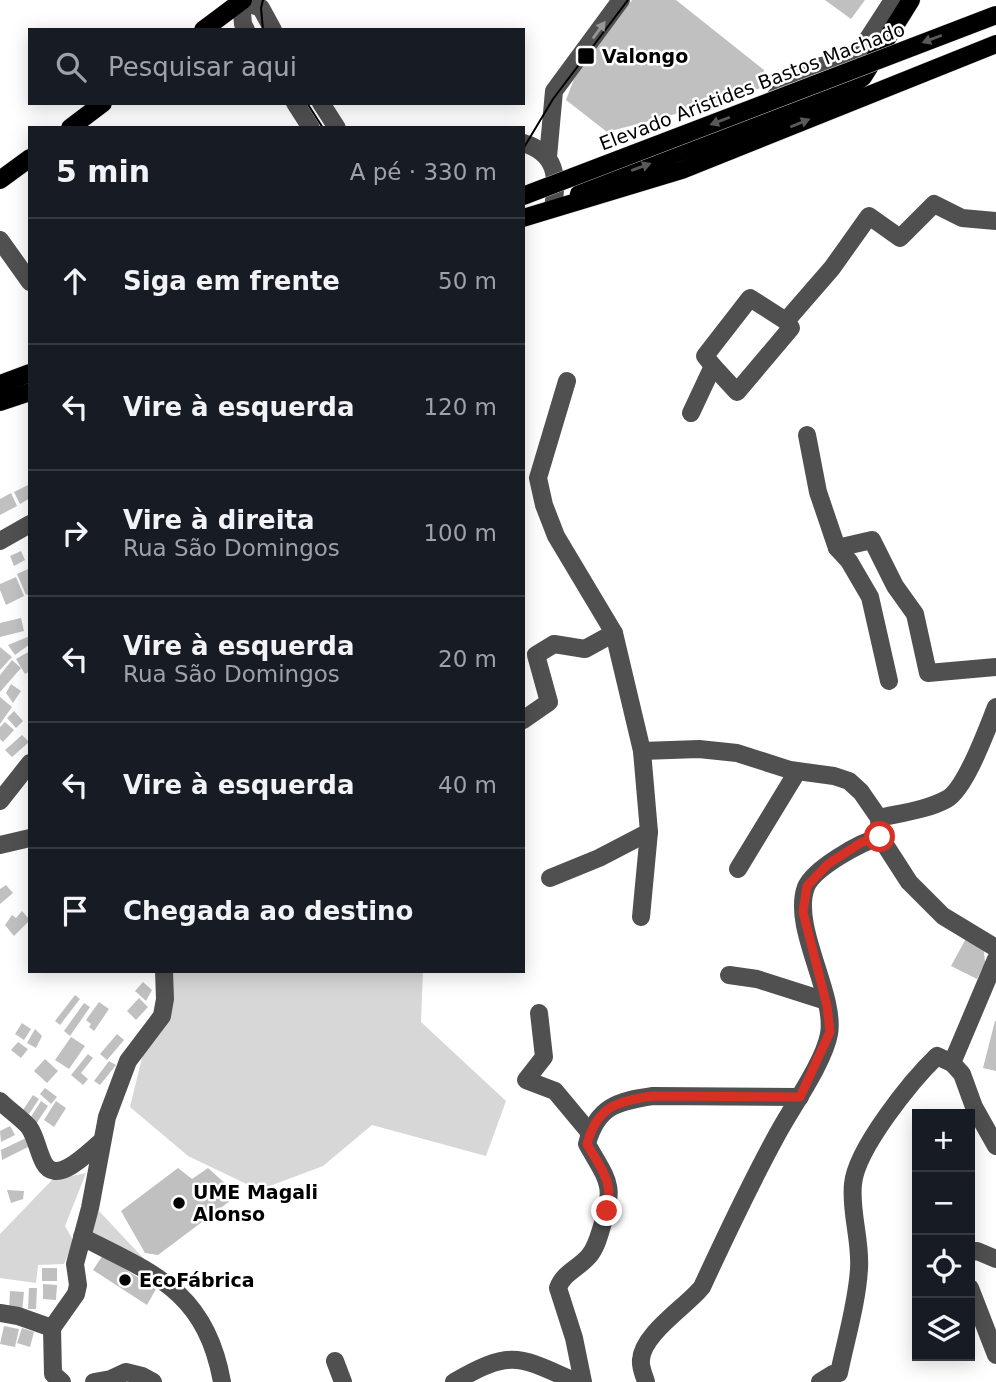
<!DOCTYPE html>
<html lang="pt">
<meta charset="utf-8">
<style>
body{margin:0;font-family:"DejaVu Sans",sans-serif;background:#20242c;color:#f1f3f6}
.controls{position:absolute;right:21px;bottom:21px;display:grid;overflow:hidden;border-radius:0px;box-shadow:0 4px 18px #0003}
.controls button{width:63px;height:63px;display:grid;place-items:center;padding:0;border:0;border-bottom:2px solid #363941;background:#171b24;color:#f1f3f6;font:35px sans-serif}
.stop{position:absolute;width:21px;height:21px;margin:-16px;border:5px solid #d93025;border-radius:50%;background:#fff}
.stop.end{background:#d93025;border-color:#fff;box-shadow:0 2px 7px #0008}
.list{margin:0;padding:0;list-style:none}
h2{display:flex;justify-content:space-between;align-items:center;height:91px;margin:0;padding:0 28px;font-size:30px}
h2 small{font-size:23px;font-weight:400;color:#9ea1a6}
.list li{display:grid;grid-template-columns:46px 1fr auto;gap:21px;align-items:center;box-sizing:border-box;height:126px;padding:0 28px;border-top:2px solid #363941}
.list b{display:block;font-size:26px;white-space:nowrap}
.list p{margin:0;font-size:23px;white-space:nowrap;color:#9ea1a6}
.list em{font-size:23px;font-style:normal;color:#9ea1a6}
.icon{flex:none;width:38px;height:38px;fill:none;stroke:currentColor;stroke-width:2;stroke-linecap:round;stroke-linejoin:round}
.map{position:relative;flex:none;width:996px;height:1382px;overflow:hidden}
.search{position:absolute;background:#171b24;box-shadow:0 4px 18px #0003;left:28px;top:28px;width:497px;height:77px;display:flex;align-items:center;gap:18px;box-sizing:border-box;padding:0 24px;border-radius:0px;color:#9ea1a6;font-size:26px}
.panel{position:absolute;background:#171b24;box-shadow:0 4px 18px #0003;left:28px;top:126px;width:497px;height:847px;border-radius:0px}
.map>svg:first-child{display:block}
</style>
<div class="map">
<svg width="996" height="1382" viewBox="0 0 996 1382">
<rect width="100%" height="100%" fill="#fff"/>
<g fill="#d7d7d7">
<path d="M163,971H423L421,1022L506,1101L486,1156L372,1125L323,1166L259,1190L188,1156L130,1107Z"/>
<path d="M86,1173L65,1226L74,1242L64,1264L38,1265L36,1283L0,1278V1234L52,1180Z"/>
<path d="M99,1211L145,1260L89,1234Z"/>
</g>
<g fill="#c0c0c0">
<path d="M632,0H676L764,70L760,88L733,99L607,132L566,100L574,79Z"/>
<path d="M825,0H865L851,19Z"/>
<path d="M30,484V498L20,504L14,492Z"/>
<path d="M11,493L17,506L0,515V499Z"/>
<path d="M21,551L25,560L14,566L10,556Z"/>
<path d="M28,569L30,593L26,595L17,574Z"/>
<path d="M16,577L24,596L6,605L0,590V584Z"/>
<path d="M21,618L24,631L0,637V623Z"/>
<path d="M30,636V644L15,655L8,645Z"/>
<path d="M0,647L12,657L0,670Z"/>
<path d="M30,651V671L25,674L16,659Z"/>
<path d="M12,660L21,668L0,692V675Z"/>
<path d="M11,684L21,691L13,703L6,693Z"/>
<path d="M0,697L12,707L0,724Z"/>
<path d="M14,711L23,721L16,728L7,718Z"/>
<path d="M5,722L14,730L3,742L0,739V727Z"/>
<path d="M22,735L29,742L12,757L5,750Z"/>
<path d="M6,885L13,893L0,904V889Z"/>
<path d="M22,911L30,920L14,936L5,925L12,915L16,918Z"/>
<path d="M969,933L981,941L984,952L985,963L977,979L951,966Z"/>
<path d="M143,982L152,990L146,1001L135,991Z"/>
<path d="M75,995L80,999L60,1025L55,1021Z"/>
<path d="M139,998L148,1007L136,1020L127,1011Z"/>
<path d="M99,1002L109,1009L94,1031L89,1027L91,1024L86,1020Z"/>
<path d="M84,1003L90,1007L70,1036L64,1031Z"/>
<path d="M995,1021H996V1071L983,1068Z"/>
<path d="M22,1023L31,1029L24,1040L15,1034Z"/>
<path d="M35,1029L42,1036L36,1048L27,1043Z"/>
<path d="M117,1034L124,1040L107,1060L100,1054Z"/>
<path d="M71,1037L85,1046L69,1069L55,1060Z"/>
<path d="M18,1042L28,1049L21,1058L11,1050Z"/>
<path d="M88,1054L93,1058L81,1073L88,1079L83,1085L71,1075Z"/>
<path d="M45,1059L58,1071L47,1083L34,1071Z"/>
<path d="M109,1061L116,1065L100,1085L94,1081Z"/>
<path d="M45,1088L57,1097L51,1104L40,1094Z"/>
<path d="M33,1095L39,1099L29,1114L23,1110Z"/>
<path d="M41,1101L48,1106L36,1124L29,1120Z"/>
<path d="M56,1101L66,1108L54,1127L44,1120Z"/>
<path d="M10,1126L15,1135L1,1142L0,1131Z"/>
<path d="M26,1138L30,1146L2,1160L1,1150Z"/>
<path d="M178,1168L192,1179L208,1168L238,1195L158,1255L145,1253L121,1211Z"/>
<path d="M7,1190L24,1191L23,1199L11,1203Z"/>
<path d="M103,1255L156,1289L147,1305L93,1270Z"/>
<rect x="42" y="1268" width="15" height="13"/>
<path d="M43,1284L57,1285L56,1300L43,1299Z"/>
<path d="M29,1288H37L36,1309H28Z"/>
<path d="M10,1291L24,1292L22,1312L9,1311Z"/>
<path d="M4,1326L19,1329L15,1347L0,1344Z"/>
<path d="M22,1328L34,1332L30,1347L17,1343Z"/>
</g>
<g fill="none" stroke-linecap="round" stroke-linejoin="round">
<g stroke="#dbdbdb" stroke-width="19">
<g id="major">
<path d="M203,30L243,0"/>
<path d="M70,128L103,103"/>
<path d="M0,180L30,158"/>
<path d="M579,194L597,183L822,99L851,86L863,77L911,0"/>
<path d="M523,218L682,170L996,44"/>
<path d="M0,384L30,373"/>
<path d="M0,402L30,392"/>
</g>
</g>
<g stroke="#505050" stroke-width="18">
<path d="M241,0L243,24L246,30"/>
<path d="M242,1L261,8L273,30"/>
<path d="M295,103L311,128"/>
<path d="M321,103L337,128"/>
<path d="M769,106C776,96 784,83 795,76C814,63 842,67 862,48L893,0"/>
<path d="M523,143C557,153 558,177 553,208"/>
<path d="M548,157L554,91L621,0"/>
<path d="M0,240L30,282"/>
<path d="M713,366L737,392L791,328L786,321"/>
<path d="M567,381L538,478L544,505L556,536L614,633L642,751L649,832L641,917"/>
<path d="M691,413L713,366L705,356L750,298L786,321L832,268L869,216L900,238L934,204L962,218L996,221"/>
<path d="M807,435L818,492L837,548L849,561L870,597L889,681"/>
<path d="M0,541L30,524"/>
<path d="M837,548L872,540L895,586L915,614L928,673L996,667"/>
<path d="M523,720L549,702L536,655L554,644L585,649L614,633"/>
<path d="M642,751L699,749L737,753L790,770L834,776L849,781L861,792L879,818L880,837L909,882L943,916L996,948"/>
<path d="M0,801L30,763"/>
<path d="M879,818C901,813 927,810 947,799C966,788 987,729 996,707"/>
<path d="M0,845L30,838"/>
<path d="M738,869L797,772"/>
<path d="M550,878L599,858L649,832"/>
<path d="M996,959L952,1063L962,1074L974,1107L996,1146"/>
<path d="M729,975L757,979L826,1001"/>
<path d="M539,1013L544,1057L526,1080L555,1091L590,1133"/>
<path d="M0,1101C9,1110 21,1118 29,1127C36,1137 38,1152 44,1163C57,1187 90,1150 102,1141"/>
<path d="M82,1237C155,1274 206,1292 222,1382"/>
<path d="M970,1252L977,1251L996,1259"/>
<path d="M970,1288L996,1355"/>
<path d="M0,1313L18,1316L52,1328"/>
<path d="M52,1328L76,1294L78,1285L75,1264L90,1208L107,1117L128,1061L162,1016L165,999L164,971"/>
<path d="M52,1328L53,1374L62,1382"/>
<path d="M335,1361L343,1382"/>
<path d="M94,1382L111,1379L126,1372L142,1376L153,1382"/>
<path d="M454,1382C512,1349 518,1356 576,1382"/>
<path d="M583,1382L574,1338L558,1288C563,1273 579,1268 589,1256C596,1248 599,1236 602,1226C616,1184 607,1180 587,1144C597,1106 618,1101 653,1096L800,1097"/>
<path d="M646,1382C644,1375 640,1367 641,1360C642,1334 687,1306 702,1287C726,1235 750,1184 778,1133C792,1107 824,1062 829,1034C836,994 791,927 806,887C814,868 861,842 880,837"/>
<path d="M820,1382L833,1374L839,1373C846,1339 857,1303 859,1269C861,1240 850,1212 853,1184C856,1149 912,1080 937,1056L952,1063"/>
</g>
<use href="#major" stroke="#000" stroke-width="18"/>
<g stroke="#000" stroke-width="2">
<path d="M263,30L261,8L263,0"/>
<path d="M307,103L323,128"/>
<path d="M523,149L553,99L628,0"/>
</g>
<g stroke="#dbdbdb" stroke-width="19" stroke-linecap="butt">
<path id="major-bridge" d="M523,196L996,15"/>
</g>
<use href="#major-bridge" stroke="#000" stroke-width="18"/>
</g>
<defs><path id="oneway-solid" d="M-6-.8H1V-3.2L6.5 0L1 3.2V.8H-6Z" transform="scale(1.75)"/></defs>
<use fill="#969696" href="#oneway-solid" transform="translate(599 30) rotate(-54)"/>
<g fill="#595959">
<use href="#oneway-solid" transform="translate(932 39) rotate(159)"/>
<use href="#oneway-solid" transform="translate(720 121) rotate(159)"/>
<use href="#oneway-solid" transform="translate(800 123) rotate(-22)"/>
<use href="#oneway-solid" transform="translate(641 167) rotate(-20)"/>
</g>
<g fill="none" stroke-linecap="round" stroke-linejoin="round">
<path stroke="#d93025" stroke-width="9" d="M607,1211C614,1181 601,1169 587,1144C597,1106 618,1101 653,1096L800,1097L830,1032L827,1006L803,912L807,886L828,864L862,842L880,837"/>
</g>
<g fill="#000" stroke="#fff" stroke-width="2.5">
<rect x="577" y="47" width="18" height="18" rx="3.5"/>
<circle cx="179" cy="1203" r="7"/>
<circle cx="125" cy="1280" r="7"/>
</g>
<g text-anchor="middle" stroke-width="5" stroke-linejoin="round" paint-order="stroke">
<g font-size="19" font-weight="bold" fill="#000" stroke="#fff" text-anchor="start">
<text x="602" y="63">Valongo</text>
<text x="193" y="1199">UME Magali<tspan x="193" dy="22">Alonso</tspan></text>
<text x="139" y="1287">EcoFábrica</text>
</g>
<g font-size="19" fill="#000" stroke="#fff">
<text transform="translate(752 86) rotate(-21)" y="7">Elevado Aristides Bastos Machado</text>
</g>
</g>
</svg>
<div class="controls">
<button>+</button>
<button>−</button>
<button><svg class="icon" aria-label="locate" viewBox="0 0 24 24"><circle cx="12" cy="12" r="6"/><path d="M12 2v4M12 18v4M2 12h4M18 12h4"/></svg></button>
<button><svg class="icon" aria-label="layers" viewBox="0 0 24 24"><path d="M12 4l9 5-9 5-9-5zM3 14l9 5 9-5"/></svg></button>
</div>
<div class="stop" style="left:880px;top:837px"></div>
<div class="stop end" style="left:607px;top:1211px"></div>
<div class="search"><svg class="icon" aria-label="search" viewBox="0 0 24 24"><circle cx="10" cy="10" r="6"/><path d="M15 15l6 6"/></svg>Pesquisar aqui</div>
<section class="panel">
<h2>5 min<small>A pé · 330 m</small></h2>
<ul class="list">
<li><svg class="icon" aria-label="ahead" viewBox="0 0 24 24"><path d="M12 20V5M6 11l6-6 6 6"/></svg><div><b>Siga em frente</b></div><em>50 m</em></li>
<li><svg class="icon" aria-label="left" viewBox="0 0 24 24"><path d="M17 20v-9H6M10 6l-5 5 5 5"/></svg><div><b>Vire à esquerda</b></div><em>120 m</em></li>
<li><svg class="icon" aria-label="right" viewBox="0 0 24 24"><path d="M7 20v-9h11M14 6l5 5-5 5"/></svg><div><b>Vire à direita</b><p>Rua São Domingos</p></div><em>100 m</em></li>
<li><svg class="icon" aria-label="left" viewBox="0 0 24 24"><path d="M17 20v-9H6M10 6l-5 5 5 5"/></svg><div><b>Vire à esquerda</b><p>Rua São Domingos</p></div><em>20 m</em></li>
<li><svg class="icon" aria-label="left" viewBox="0 0 24 24"><path d="M17 20v-9H6M10 6l-5 5 5 5"/></svg><div><b>Vire à esquerda</b></div><em>40 m</em></li>
<li><svg class="icon" aria-label="arrive" viewBox="0 0 24 24"><path d="M6 21V4h12l-3 4 3 4H6"/></svg><div><b>Chegada ao destino</b></div></li>
</ul>
</section>
</div>
